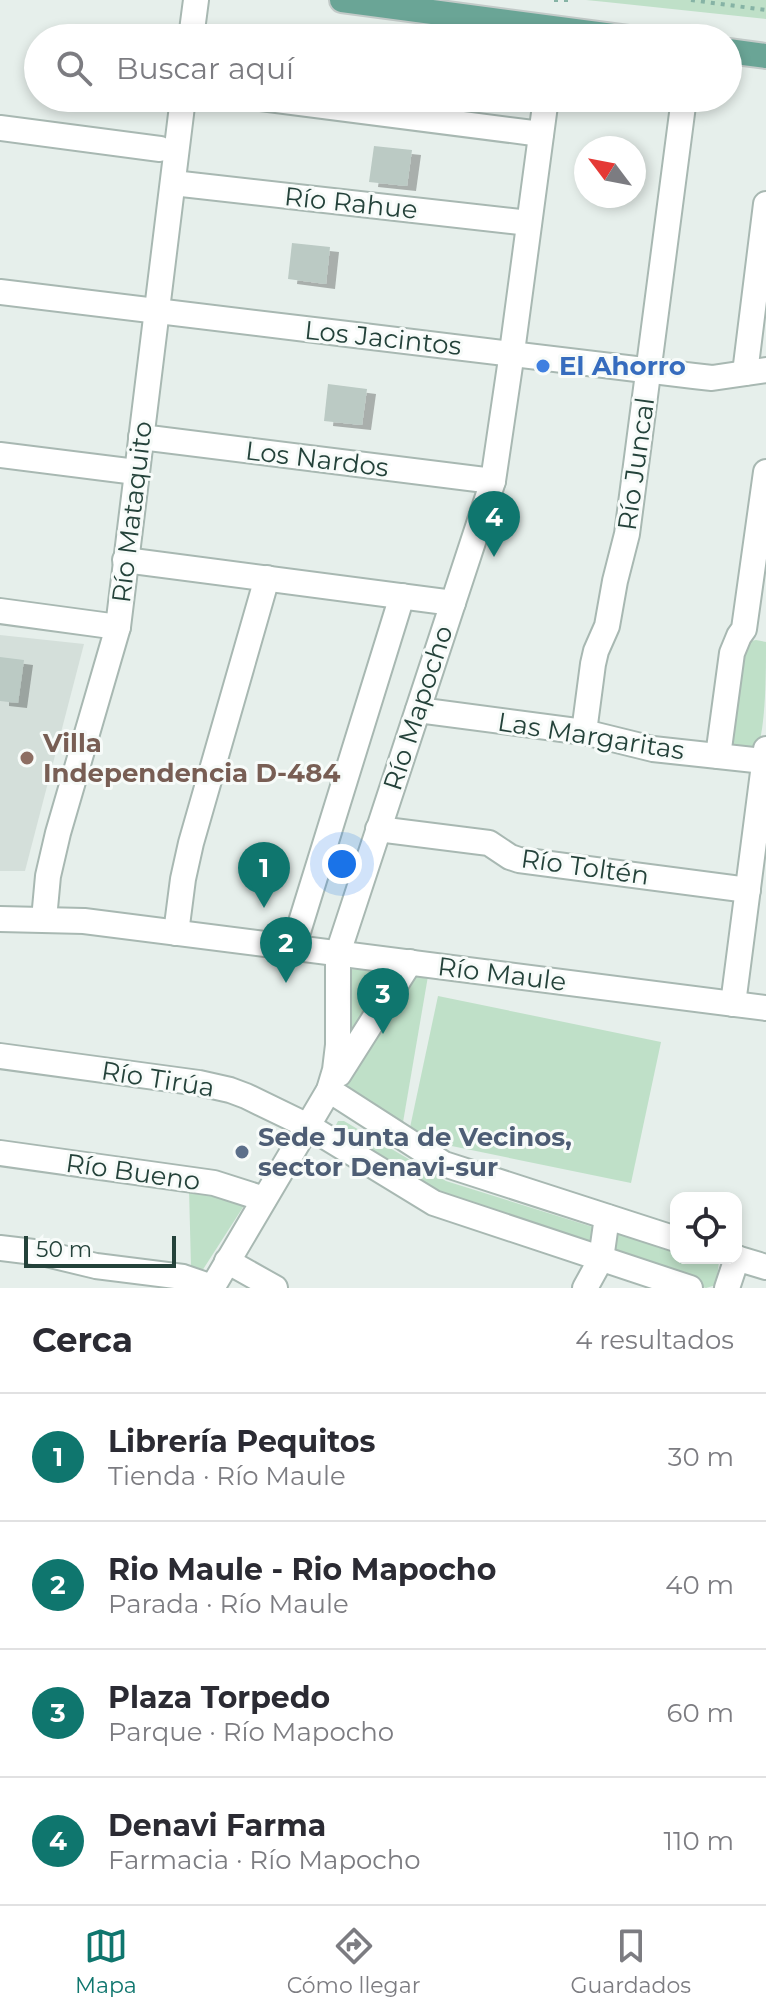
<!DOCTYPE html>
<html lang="es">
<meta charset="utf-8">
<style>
body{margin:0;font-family:Montserrat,sans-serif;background:#f7f7f7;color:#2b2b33}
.controls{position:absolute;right:24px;bottom:24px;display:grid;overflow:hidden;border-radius:16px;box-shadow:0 4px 12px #0003}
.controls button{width:72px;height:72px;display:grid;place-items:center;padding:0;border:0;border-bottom:2px solid #e1e1e2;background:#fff;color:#2b2b33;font:40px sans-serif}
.compass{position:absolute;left:574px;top:136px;width:72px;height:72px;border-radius:50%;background:#fff;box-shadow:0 4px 12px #0003;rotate:302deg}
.scale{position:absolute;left:24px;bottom:20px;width:152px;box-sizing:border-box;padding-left:8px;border:4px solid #24423a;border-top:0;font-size:22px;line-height:28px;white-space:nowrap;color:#24423a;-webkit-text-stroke:6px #f7fbf9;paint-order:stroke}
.you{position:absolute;left:342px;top:864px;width:28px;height:28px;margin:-20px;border:6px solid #fff;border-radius:50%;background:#1a73e8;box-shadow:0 0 0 12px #1a73e833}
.badge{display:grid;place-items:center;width:52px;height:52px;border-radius:50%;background:#0f766e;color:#fff;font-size:26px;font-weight:700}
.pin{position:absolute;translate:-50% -66px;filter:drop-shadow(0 2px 4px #0008)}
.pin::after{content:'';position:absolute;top:42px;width:28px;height:24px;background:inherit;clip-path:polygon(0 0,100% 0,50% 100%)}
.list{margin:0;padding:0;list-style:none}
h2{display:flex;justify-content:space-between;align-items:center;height:104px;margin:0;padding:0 32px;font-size:34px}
h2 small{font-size:26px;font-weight:400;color:#7c7c81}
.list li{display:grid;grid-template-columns:52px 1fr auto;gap:24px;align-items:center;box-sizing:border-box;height:128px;padding:0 32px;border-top:2px solid #e1e1e2}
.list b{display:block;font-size:30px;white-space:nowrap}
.list p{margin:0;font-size:26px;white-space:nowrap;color:#7c7c81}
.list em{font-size:26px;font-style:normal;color:#7c7c81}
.icon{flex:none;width:44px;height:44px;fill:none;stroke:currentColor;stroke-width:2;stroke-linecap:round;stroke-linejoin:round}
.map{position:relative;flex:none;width:766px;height:1288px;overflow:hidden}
.search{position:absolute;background:#fff;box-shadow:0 4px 12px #0003;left:24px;right:24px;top:24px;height:88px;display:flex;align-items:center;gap:20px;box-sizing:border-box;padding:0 28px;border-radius:44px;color:#7c7c81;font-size:30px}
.sheet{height:616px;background:#fff}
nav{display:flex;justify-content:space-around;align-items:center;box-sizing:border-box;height:112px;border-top:2px solid #e1e1e2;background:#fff;font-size:22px;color:#7c7c81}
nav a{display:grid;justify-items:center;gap:4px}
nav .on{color:#0f766e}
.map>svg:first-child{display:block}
</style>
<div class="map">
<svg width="766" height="1288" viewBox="0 0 766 1288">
<defs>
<filter id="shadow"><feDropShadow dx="9" dy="5" stdDeviation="0" flood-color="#0004"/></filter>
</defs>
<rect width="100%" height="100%" fill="#e6efeb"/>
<path fill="#d4dfda" d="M0,635L84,644L25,871H0Z"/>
<g fill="#bfe0c8">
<path d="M586,0H766V19L606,2Z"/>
<path d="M756,640L766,642C766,670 766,727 757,750L731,746L740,651L751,641Z"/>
<path d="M350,969L428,976L402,1128L348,1091Z"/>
<path d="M438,996L661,1042L631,1183L408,1137Z"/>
<path d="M338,1121H344L446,1181L596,1228L676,1247V1258H708L719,1262L716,1285L706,1288L694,1285L461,1207L338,1133L336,1125Z"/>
<path d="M189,1189L247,1201L202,1271L191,1267Z"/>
</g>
<g fill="#bbcac4" filter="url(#shadow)">
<path d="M461,98H499L498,106L460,102Z"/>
<path d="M374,146L412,150L407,186L369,182Z"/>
<path d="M292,243L330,247L326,284L288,279Z"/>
<path d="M328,384L367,389L362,425L324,421Z"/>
<path d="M0,657L24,660L18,703L0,701Z"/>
</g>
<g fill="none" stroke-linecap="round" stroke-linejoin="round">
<g stroke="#a8b8b2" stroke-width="28">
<g id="minor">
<path d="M191,38L196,0"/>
<path d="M261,98L541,134"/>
<path d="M0,128L160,149"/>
<path d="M173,183L529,223"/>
<path d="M0,292C231,322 463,346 694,376L712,378L766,370"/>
<path d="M745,373L766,204"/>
<path d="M141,437L493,481"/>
<path d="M0,455L136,472"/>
<path d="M125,560L453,603"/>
<path d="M0,611L118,627"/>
<path d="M418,710L584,732L653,749L764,761"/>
<path d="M584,732L593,664L596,651L607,626L615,581L627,534L684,98"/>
<path d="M718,756L732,653L739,636L744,629L766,472"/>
<path d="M378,829L489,843L510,857L519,860L748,890"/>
<path d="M0,919L84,921L766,1008"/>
<path d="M44,919L48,876L58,833L118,627L183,98"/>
<path d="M176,933L183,879L191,843L267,578"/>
<path d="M293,948L402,596"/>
<path d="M733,1004L766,749"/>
<path d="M0,1056L199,1083L230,1090L246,1096L308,1126L434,1203L690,1288"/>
<path d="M339,1074L410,962"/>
<path d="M329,1090L444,1164L676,1239"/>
<path d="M0,1153L214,1183L264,1199"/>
<path d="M0,1248L42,1253L96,1266L183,1277L212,1287"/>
<path d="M736,1258L766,1267"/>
<path d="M227,1261L275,1288"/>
<path d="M212,1288L329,1090L335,1070L338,1045V953L493,481L512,352L546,98"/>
<path d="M585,1288L601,1259L607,1217"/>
<path d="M727,1288L737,1258"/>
</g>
</g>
<g stroke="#c2cac8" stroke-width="28">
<g id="major">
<path d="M342,0L628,38"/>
<path d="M728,51L766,56"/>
</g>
</g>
<g stroke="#86b3a5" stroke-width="4" stroke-dasharray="4 6" stroke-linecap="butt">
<path d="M554,0H572"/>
<path d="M691,0L766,10"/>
</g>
<use href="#minor" stroke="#fff" stroke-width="24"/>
<use href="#major" stroke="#6aa596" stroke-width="24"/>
</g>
<circle fill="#3f7fe0" stroke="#f7fbf9" stroke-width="3" cx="543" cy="366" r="8"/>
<circle fill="#8d6e63" stroke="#f7fbf9" stroke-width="3" cx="27" cy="758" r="8"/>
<circle fill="#5c6f8a" stroke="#f7fbf9" stroke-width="3" cx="242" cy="1152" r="8"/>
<g text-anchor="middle" stroke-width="6" stroke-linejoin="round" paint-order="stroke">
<g font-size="26" fill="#24423a" stroke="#f7fbf9">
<text transform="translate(351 203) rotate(6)" y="9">Río Rahue</text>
<text transform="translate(383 338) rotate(6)" y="9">Los Jacintos</text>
<text transform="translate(317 459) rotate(7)" y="9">Los Nardos</text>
<text transform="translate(636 464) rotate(-82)" y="9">Río Juncal</text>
<text transform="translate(132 512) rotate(-83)" y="9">Río Mataquito</text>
<text transform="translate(418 708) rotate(-72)" y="9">Río Mapocho</text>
<text transform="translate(591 736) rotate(9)" y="9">Las Margaritas</text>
<text transform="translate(585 867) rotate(8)" y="9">Río Toltén</text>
<text transform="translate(502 974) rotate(7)" y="9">Río Maule</text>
<text transform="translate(158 1079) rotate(9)" y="9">Río Tirúa</text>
<text transform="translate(133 1172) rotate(8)" y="9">Río Bueno</text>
</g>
<g font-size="26" font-weight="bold" fill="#366cbe" stroke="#f7fbf9" text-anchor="start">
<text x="559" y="375">El Ahorro</text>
</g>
<g font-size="26" font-weight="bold" fill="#785e54" stroke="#f7fbf9" text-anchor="start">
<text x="43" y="752">Villa<tspan x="43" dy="30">Independencia D-484</tspan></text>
</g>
<g font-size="26" font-weight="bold" fill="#4e5e75" stroke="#f7fbf9" text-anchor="start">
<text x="258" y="1146">Sede Junta de Vecinos,<tspan x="258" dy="30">sector Denavi-sur</tspan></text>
</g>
</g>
</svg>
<div class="controls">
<button><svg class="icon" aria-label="locate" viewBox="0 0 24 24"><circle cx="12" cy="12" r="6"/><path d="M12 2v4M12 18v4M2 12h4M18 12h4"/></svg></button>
</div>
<svg class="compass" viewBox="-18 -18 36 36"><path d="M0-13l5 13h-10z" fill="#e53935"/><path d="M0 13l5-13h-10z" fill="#7c7c81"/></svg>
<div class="scale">50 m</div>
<div class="you"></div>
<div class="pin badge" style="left:264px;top:908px">1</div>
<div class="pin badge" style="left:286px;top:983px">2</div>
<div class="pin badge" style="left:383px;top:1034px">3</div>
<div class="pin badge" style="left:494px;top:557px">4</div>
<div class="search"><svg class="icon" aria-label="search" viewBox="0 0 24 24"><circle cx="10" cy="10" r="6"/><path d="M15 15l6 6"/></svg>Buscar aquí</div>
</div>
<section class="sheet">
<h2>Cerca<small>4 resultados</small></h2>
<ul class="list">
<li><span class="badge">1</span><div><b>Librería Pequitos</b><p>Tienda · Río Maule</p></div><em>30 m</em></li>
<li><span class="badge">2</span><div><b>Rio Maule - Rio Mapocho</b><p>Parada · Río Maule</p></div><em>40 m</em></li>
<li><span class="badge">3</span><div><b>Plaza Torpedo</b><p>Parque · Río Mapocho</p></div><em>60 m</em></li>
<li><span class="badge">4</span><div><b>Denavi Farma</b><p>Farmacia · Río Mapocho</p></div><em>110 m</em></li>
</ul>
</section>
<nav>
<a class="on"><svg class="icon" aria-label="map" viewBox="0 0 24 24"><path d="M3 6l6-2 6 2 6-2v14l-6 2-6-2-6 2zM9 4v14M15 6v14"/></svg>Mapa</a>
<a><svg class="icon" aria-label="directions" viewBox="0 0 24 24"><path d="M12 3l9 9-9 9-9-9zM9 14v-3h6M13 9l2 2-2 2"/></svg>Cómo llegar</a>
<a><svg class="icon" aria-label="saved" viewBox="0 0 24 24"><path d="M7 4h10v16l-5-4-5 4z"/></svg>Guardados</a>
</nav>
